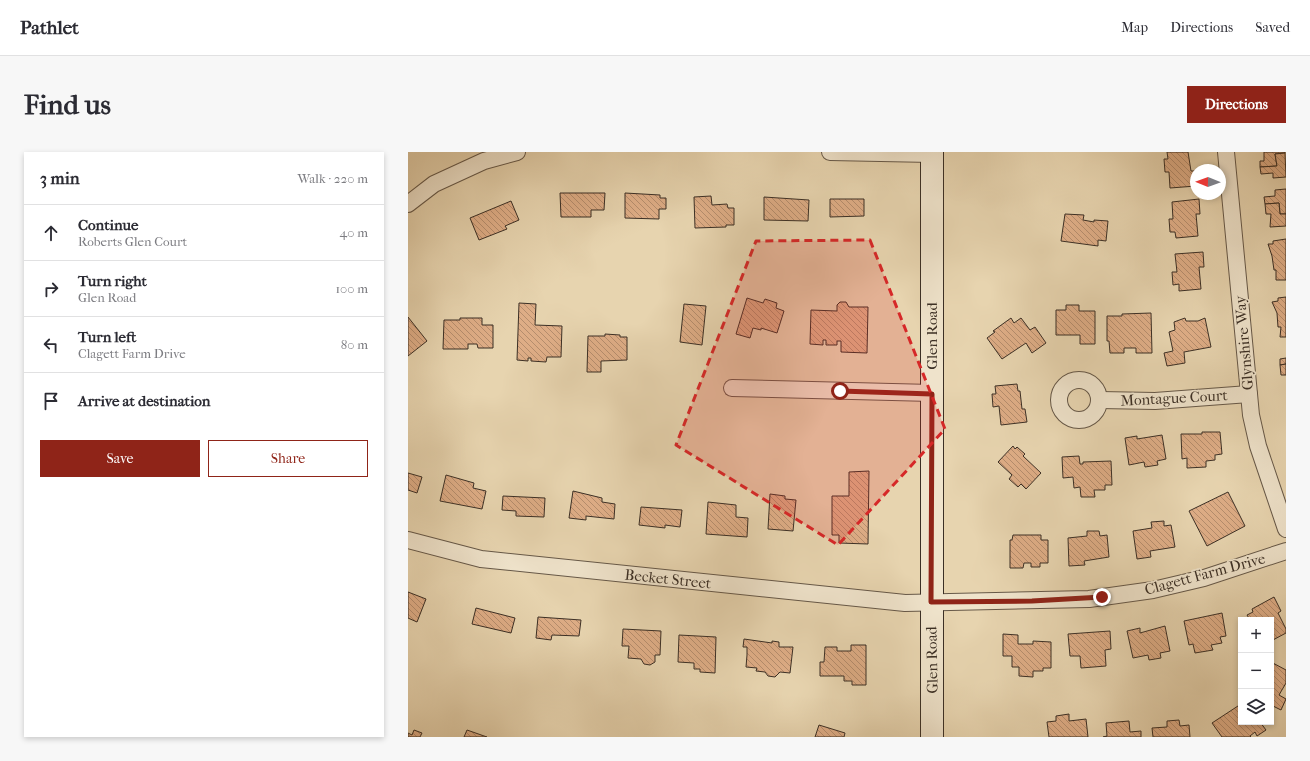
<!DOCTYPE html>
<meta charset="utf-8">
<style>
body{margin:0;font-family:"IM FELL French Canon",serif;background:#f7f7f7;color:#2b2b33}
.controls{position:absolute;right:12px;bottom:12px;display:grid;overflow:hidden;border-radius:0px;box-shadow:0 2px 6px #0003}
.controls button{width:36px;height:36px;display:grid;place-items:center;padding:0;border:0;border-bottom:1px solid #e1e1e2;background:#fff;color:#2b2b33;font:20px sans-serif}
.compass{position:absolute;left:782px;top:12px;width:36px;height:36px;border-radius:50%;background:#fff;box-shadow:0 2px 6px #0003;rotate:271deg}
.stop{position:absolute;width:12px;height:12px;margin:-9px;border:3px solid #8f2418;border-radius:50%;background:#fff}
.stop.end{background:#8f2418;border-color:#fff;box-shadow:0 1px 4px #0008}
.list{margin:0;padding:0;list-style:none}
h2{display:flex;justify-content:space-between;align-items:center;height:52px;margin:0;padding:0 16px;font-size:17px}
h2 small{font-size:13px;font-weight:400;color:#7c7c81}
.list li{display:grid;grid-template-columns:26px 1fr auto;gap:12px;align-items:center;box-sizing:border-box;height:56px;padding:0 16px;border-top:1px solid #e1e1e2}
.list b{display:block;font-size:15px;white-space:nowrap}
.list p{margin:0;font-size:13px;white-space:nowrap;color:#7c7c81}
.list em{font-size:13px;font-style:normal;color:#7c7c81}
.actions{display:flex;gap:8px;padding:12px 16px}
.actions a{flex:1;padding:9px 0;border:1px solid #8f2418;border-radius:0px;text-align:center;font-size:14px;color:#8f2418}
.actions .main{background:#8f2418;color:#fff}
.icon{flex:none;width:22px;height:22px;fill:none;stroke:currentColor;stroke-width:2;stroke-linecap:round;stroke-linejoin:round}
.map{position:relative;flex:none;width:878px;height:585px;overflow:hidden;border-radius:0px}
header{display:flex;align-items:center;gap:24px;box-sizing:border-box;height:56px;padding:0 20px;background:#fff;border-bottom:1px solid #e1e1e2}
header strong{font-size:19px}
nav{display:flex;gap:22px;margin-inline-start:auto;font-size:14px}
.intro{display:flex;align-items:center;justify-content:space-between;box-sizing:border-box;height:96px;padding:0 24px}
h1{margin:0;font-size:28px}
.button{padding:10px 18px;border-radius:0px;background:#8f2418;color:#fff;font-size:14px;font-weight:700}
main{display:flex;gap:24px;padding:0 24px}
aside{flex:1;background:#fff;border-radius:0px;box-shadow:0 2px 6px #0003}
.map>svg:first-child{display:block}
</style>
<header>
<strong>Pathlet</strong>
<nav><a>Map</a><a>Directions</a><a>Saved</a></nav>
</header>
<div class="intro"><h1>Find us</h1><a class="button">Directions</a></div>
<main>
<aside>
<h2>3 min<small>Walk · 220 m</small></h2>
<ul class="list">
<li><svg class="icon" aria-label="ahead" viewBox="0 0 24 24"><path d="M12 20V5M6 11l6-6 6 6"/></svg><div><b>Continue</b><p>Roberts Glen Court</p></div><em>40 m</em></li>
<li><svg class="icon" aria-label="right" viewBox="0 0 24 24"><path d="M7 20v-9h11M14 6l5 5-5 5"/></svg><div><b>Turn right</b><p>Glen Road</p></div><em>100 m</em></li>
<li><svg class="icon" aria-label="left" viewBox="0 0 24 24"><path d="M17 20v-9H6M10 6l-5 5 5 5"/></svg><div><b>Turn left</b><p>Clagett Farm Drive</p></div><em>80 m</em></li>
<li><svg class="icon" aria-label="arrive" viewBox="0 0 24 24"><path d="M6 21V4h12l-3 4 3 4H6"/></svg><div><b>Arrive at destination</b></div></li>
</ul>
<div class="actions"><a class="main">Save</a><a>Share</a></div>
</aside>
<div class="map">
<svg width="878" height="585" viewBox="0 0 878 585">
<defs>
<pattern id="building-back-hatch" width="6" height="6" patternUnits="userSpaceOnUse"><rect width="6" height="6" fill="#dead86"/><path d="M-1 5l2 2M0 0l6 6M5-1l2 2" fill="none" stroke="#b58d6d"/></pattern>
</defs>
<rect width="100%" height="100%" fill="#e7d4af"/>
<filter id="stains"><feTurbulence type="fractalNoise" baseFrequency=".005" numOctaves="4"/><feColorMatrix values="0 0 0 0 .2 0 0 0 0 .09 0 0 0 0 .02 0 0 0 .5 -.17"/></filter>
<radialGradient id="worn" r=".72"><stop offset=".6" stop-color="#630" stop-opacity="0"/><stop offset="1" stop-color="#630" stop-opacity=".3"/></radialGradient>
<g fill="url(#building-back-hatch)" stroke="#3b2f25">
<path d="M759,0H780L783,19H787L788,34L762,36L761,20H757L756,7H760Z"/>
<path d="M856,0H877V1L867,2L869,14L852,15V9H856Z"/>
<path d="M877,1L878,25L865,26V21L853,22L852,15L869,14L867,2Z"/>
<path d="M878,37V62H872L871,51L857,52L856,45L867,44V38Z"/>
<path d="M152,41H197L196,58H183V65H153Z"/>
<path d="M217,41L252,43V46H258V57H251V67L217,66Z"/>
<path d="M303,44L304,53L319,52L320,56H326V73H318V75L287,76L286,45Z"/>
<path d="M356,45L401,48L400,69L356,68Z"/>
<path d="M422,47H456V64L422,65Z"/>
<path d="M791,47L792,62H788L790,84L768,86L767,80H762L761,67H765L764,50Z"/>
<path d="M103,49L111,68L97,74L99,77L71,88L62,66Z"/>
<path d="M871,51L872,62H878V74L862,75L863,62H858L857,52Z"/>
<path d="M657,62L676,63L675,68L686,70V68L700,69L698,89L690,88V94L653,89Z"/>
<path d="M878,87V128H868V118H866L864,104L860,92H865V89Z"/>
<path d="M795,100L796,115H791L793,137L771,139V132L765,133L764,120H769L767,102Z"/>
<path d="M878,145V185H872L873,175H870L869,161L864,150L870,149V146Z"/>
<path d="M339,146L355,151L357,147L369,151L368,156L376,159L369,181L353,176V178L345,176L342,186L328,182Z"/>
<path d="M432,150H438L441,155H460L459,201L433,200V189H429V193H418V188H415V193L402,192L403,158L429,159V153Z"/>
<path d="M111,151L128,152L127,173L154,174L153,205H139L138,210L123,209V206H120V209L109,208Z"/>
<path d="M276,152L298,154L294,193L272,190Z"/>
<path d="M658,153H671V159H687V192H672V183H648V158H658Z"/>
<path d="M743,161L744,201H728V196H716V201H702L701,189H699V164H714V162Z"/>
<path d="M0,165L19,189L0,204Z"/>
<path d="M52,166H74V173H85V196H70L69,192H60V197H35L36,168H52Z"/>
<path d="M603,166L606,171L613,166L622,178L627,175L638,191L624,201L618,191L594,207L579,186L587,180L585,179Z"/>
<path d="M777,166L778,169H790L797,166L803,195L776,200L777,211L759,214L756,201L765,199L761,180L767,178L766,170Z"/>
<path d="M197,182L212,183V185H219V208L193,209V220H179L180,184H197Z"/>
<path d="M878,206V212L872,213V207Z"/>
<path d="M878,212V223H873L872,213Z"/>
<path d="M609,232L610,239H612L614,257H617L619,270L593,273L591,254L585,255L584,242H588L587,234Z"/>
<path d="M794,280H812L814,302L807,303V308L798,309V315L779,316V306L774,307L773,282H794Z"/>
<path d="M754,283L758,307L749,309L750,313L737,315L736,310L721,313L717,286L729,284V287Z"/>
<path d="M605,294L607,297L609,295L617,302L615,304L633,321L618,337L613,332L610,335L601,327L604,323L590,310Z"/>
<path d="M671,304L672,312H675V310L703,309L704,333H697V338H686L687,345H673L672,335L666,336L665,325L655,326L654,305Z"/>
<path d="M461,319L460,392L431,391V383H424V344H441V320Z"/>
<path d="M0,321L14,325L9,341L0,338Z"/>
<path d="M38,323L66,331L65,336L78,339L74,357L32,349Z"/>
<path d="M165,339L194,346V350L207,352L206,367L178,364V368L161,366Z"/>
<path d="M820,340L837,374L799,394L781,359Z"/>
<path d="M362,342L377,344V347L388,348L385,379L360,377Z"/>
<path d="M95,344L137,346L136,365L108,364V359L94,358Z"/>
<path d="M300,350L328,353V365L340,366L339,385L298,382Z"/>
<path d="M233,355L274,358L272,375L257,373V376L231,373Z"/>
<path d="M756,369V374L763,373L767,395L742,399L743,405L729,407L725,379L744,376L743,370Z"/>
<path d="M679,379H691L692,384L699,383L701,405L676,409L677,413L661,414L660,386L679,384Z"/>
<path d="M605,383H633V388H640V411H632V415H623V411H616L615,416H602V388H604Z"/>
<path d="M0,440L18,447L9,470L0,466Z"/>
<path d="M866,445L873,459L870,461L878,477V481L863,489V468H842L839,463L845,460L844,457Z"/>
<path d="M68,456L107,466L103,481L64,472Z"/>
<path d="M814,461L818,484L812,485L814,491L803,493L805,498L787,501L785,492L781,493L776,469Z"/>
<path d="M130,465L173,468L171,484L144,483L143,488L128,486Z"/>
<path d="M757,474L762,499L752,501L753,506L741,508L740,503L725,506L719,479L732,476V481Z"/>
<path d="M215,477L253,479L252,503H247V510L242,513L236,512L233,507L220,506L221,494H214Z"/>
<path d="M702,479L703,497L697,498L698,514L673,516L672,504H662L660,482Z"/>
<path d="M595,482L610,483V492H625V489L643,490V516H635V519H625V525L611,524V515H604V504H595Z"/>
<path d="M271,483L308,485L307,521L292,520V517H286V511L270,510Z"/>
<path d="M336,487L364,491V489L371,490V495H385L382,521L372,520L367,525L360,524L357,520L348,519L349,516L338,515L339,503V495H335Z"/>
<path d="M443,493H458V533H444V529H436V524H412V510H416L417,495H429V499H443Z"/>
<path d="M863,510L878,518V531L871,543L878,547L873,558L863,553Z"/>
<path d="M833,552V570H852L858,578L849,584L847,580L842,584L843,585H814L804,571Z"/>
<path d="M661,562V569L678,567L680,585H641L639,570L648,569V564Z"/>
<path d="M771,568L772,574L781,573L782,585H745L744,576L759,575V569Z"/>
<path d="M721,569L722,580L733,579V585H695L699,584L698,571Z"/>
<path d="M411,573L437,581L436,585H407Z"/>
<path d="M6,578L14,581L12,585H0V581L4,583Z"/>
<path d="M59,578L79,585H56Z"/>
</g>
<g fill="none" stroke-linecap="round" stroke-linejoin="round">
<g stroke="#665848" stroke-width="18">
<g id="street">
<path d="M422,0L524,2"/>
<path d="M818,0L843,263L850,294L878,377"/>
<path d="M0,52L26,32L76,9L109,0"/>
<circle cx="671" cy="248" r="20"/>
<path d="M324,236L524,241"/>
<path d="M692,248L747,249L841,242"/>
<path d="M0,388L73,407L497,451L681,447L745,438L796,426L878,399"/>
</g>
</g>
<g stroke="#3b2f25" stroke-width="24">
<path id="secondary" d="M524,0V585"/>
</g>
<use href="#street" stroke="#efe3cb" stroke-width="16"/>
<use href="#secondary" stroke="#efe3cb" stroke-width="22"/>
</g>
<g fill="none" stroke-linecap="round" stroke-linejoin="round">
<path stroke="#8f2418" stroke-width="5" d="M432,239L524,242L523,450L624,449L694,445"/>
</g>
<path fill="#d62828" fill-opacity="0.2" stroke="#d62828" stroke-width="3" stroke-dasharray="8 5" stroke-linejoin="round" d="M462,88L537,277L430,393L268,293L348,89Z"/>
<g text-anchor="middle" stroke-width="3.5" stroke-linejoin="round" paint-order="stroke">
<g font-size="15" fill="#3b2f25" stroke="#efe3cb">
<text transform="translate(524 184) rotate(-90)" y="5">Glen Road</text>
<text transform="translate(836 191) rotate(-95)" y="5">Glynshire Way</text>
<text transform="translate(766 246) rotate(-3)" y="5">Montague Court</text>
<text transform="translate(797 422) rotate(-15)" y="5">Clagett Farm Drive</text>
<text transform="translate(260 427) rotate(6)" y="5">Becket Street</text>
<text transform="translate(524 508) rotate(-91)" y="5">Glen Road</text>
</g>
</g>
<rect width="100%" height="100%" filter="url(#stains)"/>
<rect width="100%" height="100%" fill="url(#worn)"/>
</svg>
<div class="controls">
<button>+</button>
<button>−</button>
<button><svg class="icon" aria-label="layers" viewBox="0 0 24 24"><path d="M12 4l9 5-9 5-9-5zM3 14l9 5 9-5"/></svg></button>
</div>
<svg class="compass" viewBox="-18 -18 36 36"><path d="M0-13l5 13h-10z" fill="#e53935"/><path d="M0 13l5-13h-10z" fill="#7c7c81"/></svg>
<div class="stop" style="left:432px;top:239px"></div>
<div class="stop end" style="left:694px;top:445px"></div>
</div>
</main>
